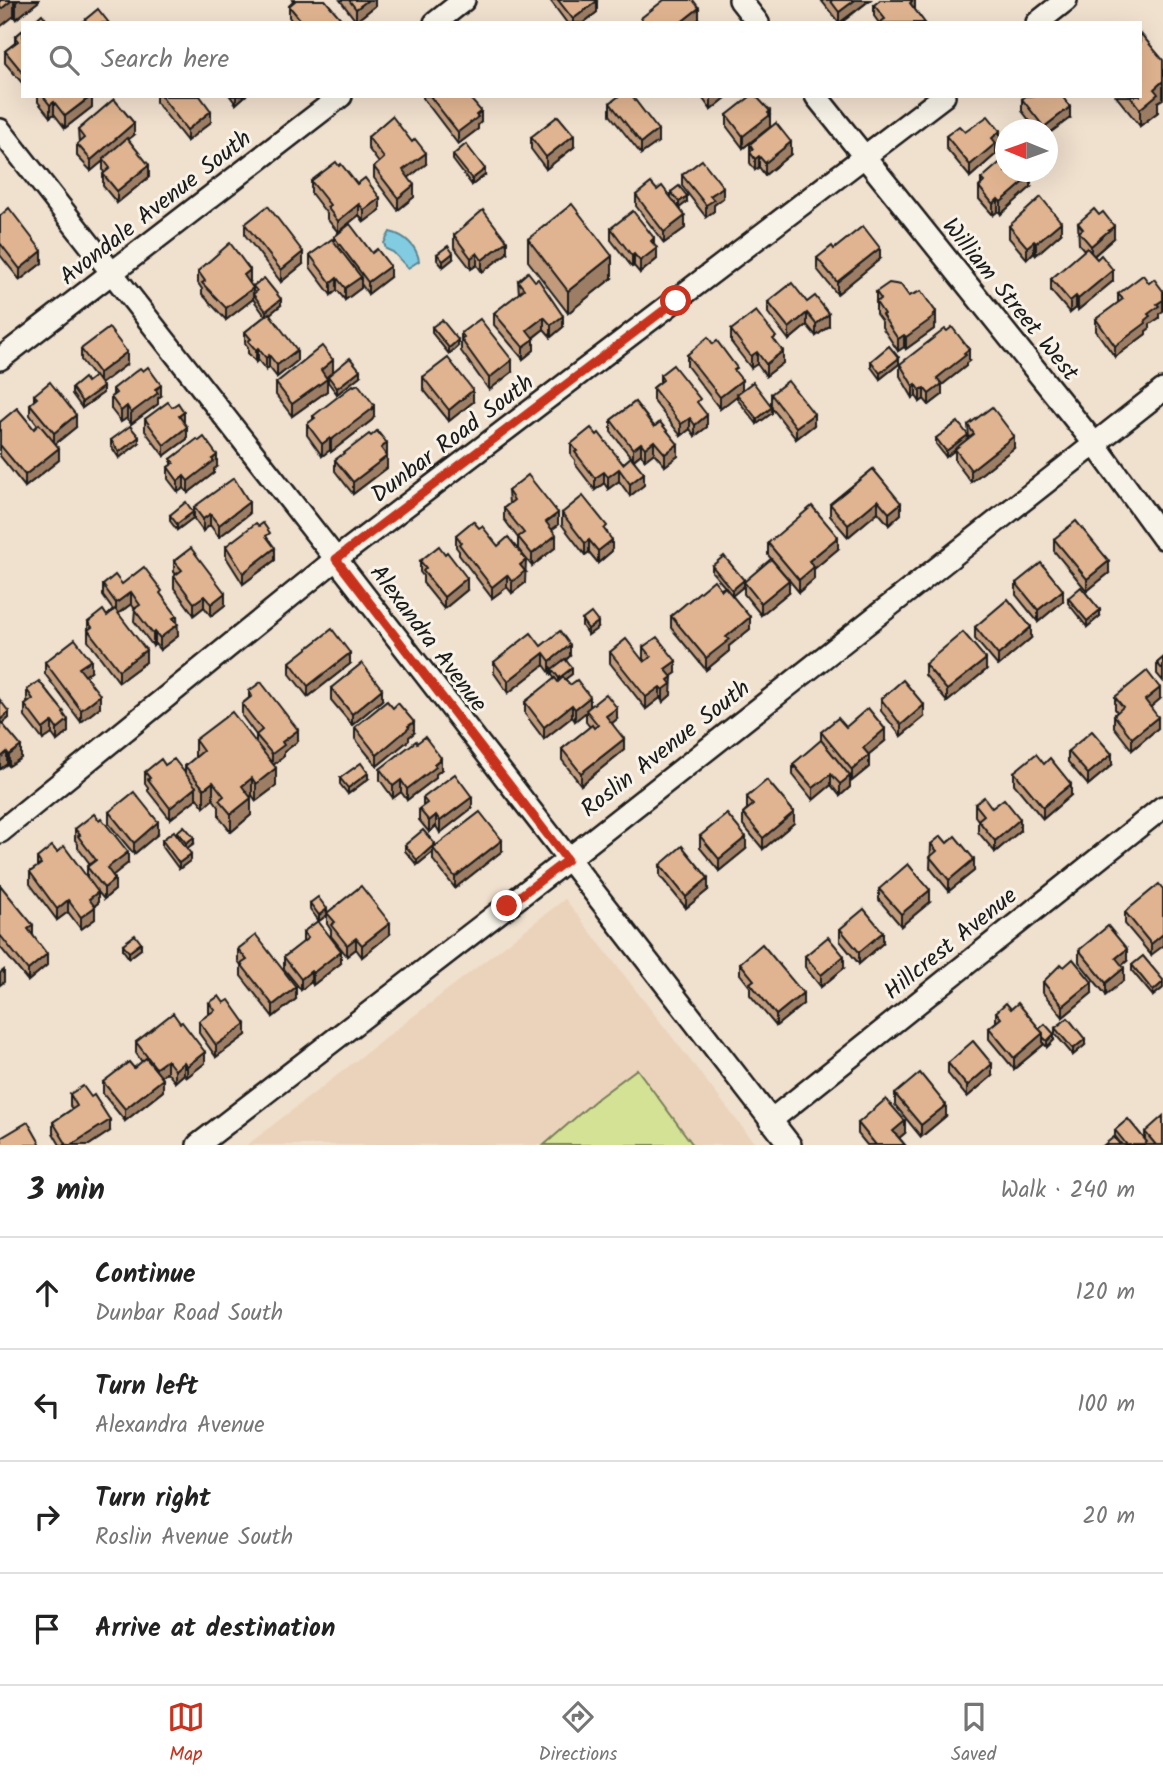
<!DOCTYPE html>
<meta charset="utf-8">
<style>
body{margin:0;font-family:Kalam,sans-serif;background:#f6f6f6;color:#222}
.compass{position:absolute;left:995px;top:119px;width:63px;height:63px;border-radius:50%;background:#fff;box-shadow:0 7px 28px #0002;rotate:271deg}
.stop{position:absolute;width:21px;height:21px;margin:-16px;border:5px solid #c8321e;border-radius:50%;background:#fff}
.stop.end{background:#c8321e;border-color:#fff;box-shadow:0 2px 7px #0008}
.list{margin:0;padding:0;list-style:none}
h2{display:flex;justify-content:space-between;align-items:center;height:91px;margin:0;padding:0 28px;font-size:30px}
h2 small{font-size:23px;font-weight:400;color:#767676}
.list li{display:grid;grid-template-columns:46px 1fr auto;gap:21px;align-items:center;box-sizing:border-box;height:112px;padding:0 28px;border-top:2px solid #e0e0e0}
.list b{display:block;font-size:26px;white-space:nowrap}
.list p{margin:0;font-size:23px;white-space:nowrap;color:#767676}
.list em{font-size:23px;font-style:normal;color:#767676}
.icon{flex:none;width:38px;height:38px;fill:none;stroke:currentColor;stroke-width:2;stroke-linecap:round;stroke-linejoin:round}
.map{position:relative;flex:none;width:1163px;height:1145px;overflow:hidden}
.search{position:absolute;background:#fff;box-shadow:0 7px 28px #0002;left:21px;right:21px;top:21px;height:77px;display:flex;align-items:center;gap:18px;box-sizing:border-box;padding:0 24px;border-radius:0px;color:#767676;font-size:26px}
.sheet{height:539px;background:#fff}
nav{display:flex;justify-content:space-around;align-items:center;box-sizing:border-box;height:98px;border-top:2px solid #e0e0e0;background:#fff;font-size:19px;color:#767676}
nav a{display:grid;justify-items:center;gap:4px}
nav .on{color:#c8321e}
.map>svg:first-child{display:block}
</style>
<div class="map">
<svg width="1163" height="1145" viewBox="0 0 1163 1145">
<rect width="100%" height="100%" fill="#f0e0ce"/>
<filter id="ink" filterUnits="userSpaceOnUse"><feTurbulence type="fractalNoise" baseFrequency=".0143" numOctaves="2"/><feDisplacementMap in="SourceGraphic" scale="14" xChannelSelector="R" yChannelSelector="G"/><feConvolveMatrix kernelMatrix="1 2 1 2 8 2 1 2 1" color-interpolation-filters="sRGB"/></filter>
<g filter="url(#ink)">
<path fill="#ebd3bb" d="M565,899L756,1145H247Z"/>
<path fill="#d4e296" stroke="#787f59" stroke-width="2" d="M637,1069L693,1145H544L598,1098Z"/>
<path fill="#82cce2" stroke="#598693" stroke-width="2" d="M390,232C404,235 417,246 419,261L408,268L393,252L386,249L384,243Z"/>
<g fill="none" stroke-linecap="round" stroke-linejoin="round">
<g stroke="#1c1c1c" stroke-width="26">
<g id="minor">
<path d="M740,0L758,23"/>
<path d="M435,23L464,0"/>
<path d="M1037,23L1066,0"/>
<path d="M816,96L1094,443L1163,538"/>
<path d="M0,130L336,559L790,1145"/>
<path d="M0,359L341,96"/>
<path d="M0,832L336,559L944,96"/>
<path d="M770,1121L1163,807"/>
<path d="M198,1145L567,860L1163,390"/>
</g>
</g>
<use href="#minor" stroke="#f7f3e8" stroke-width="21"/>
</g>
<g fill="#c19b7c" stroke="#1c1c1c" stroke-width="2">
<path d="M0,0H39V1L16,19Z"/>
<path d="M292,0H325L343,23H293L289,17V6L293,2Z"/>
<path d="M340,0H375V6L356,21Z"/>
<path d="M550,0H596L597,12L583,23H567Z"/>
<path d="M821,0H870L841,23H839Z"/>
<path d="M915,0V9L879,23L874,16V5Z"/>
<path d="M23,30V84L5,63V51L15,43V37Z"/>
<path d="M38,96H92V107L65,128L54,114L50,117L38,102Z"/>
<path d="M156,96H200L211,122L187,141L156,102Z"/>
<path d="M230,96H245L236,104Z"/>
<path d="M423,96H468L481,122L478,125V129L458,144L423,98Z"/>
<path d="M701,96H728L711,110Z"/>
<path d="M1116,96H1140L1158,102V112L1140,126Z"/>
<path d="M1022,99L1070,118L1047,130H1037L1022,111Z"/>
<path d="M610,103L658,142L641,154L610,115Z"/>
<path d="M770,111V127L743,148L727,127V115Z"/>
<path d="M78,130L134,135L128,139L149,177L117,203L103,186V174L104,173L103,170V161L91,171L77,156V144L79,143Z"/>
<path d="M965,132L1000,143L996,146V154L970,177L946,148V136Z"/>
<path d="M368,137L426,164L408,178L414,197L398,210L374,178V167L379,163L368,148Z"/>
<path d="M531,137L574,147L546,169L531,149Z"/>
<path d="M750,144L791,154L765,175L759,167L755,170L750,163Z"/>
<path d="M453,155L485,175L472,185L453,160Z"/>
<path d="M339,166L380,210L364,222L359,215L338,232L327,219V214L311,193V181Z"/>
<path d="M682,175L723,198L714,205V211L706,217L682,186Z"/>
<path d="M981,179L1031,187L1001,214L998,211L993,215L979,199V187L981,185Z"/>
<path d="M657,190L671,198V192L687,202L679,208L685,228L664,243L636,206V195Z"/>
<path d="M0,216L42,263L20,280L0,255Z"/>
<path d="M1078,223L1114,238L1094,256L1113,281L1078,310L1076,308L1070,313L1051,291V279L1085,251L1079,244Z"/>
<path d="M245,224L303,264L281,282L245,235Z"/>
<path d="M1009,226L1061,233L1036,255L1034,252L1027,259L1009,238Z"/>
<path d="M611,228L654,244L657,259L640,273L634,266L632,267L611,240Z"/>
<path d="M454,235L507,253L482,272L477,265L471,269L454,247Z"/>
<path d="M334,237L390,277L368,294L361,284V288L345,300L337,290L331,295L310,267V255L334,241Z"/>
<path d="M528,239L612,278L568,313L528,261Z"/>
<path d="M437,254L453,259L443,267L437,260Z"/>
<path d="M817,258L880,259L837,294L817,269Z"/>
<path d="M198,271L250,282L249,283L253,294L254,293L253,292V286L281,305L270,314L297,361L277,377L269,367L266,370L258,360L256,362L248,353V347L245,343V332L265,316L253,299L226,320L202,294V289L198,283Z"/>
<path d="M518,281L563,327L551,337L544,329L533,338L534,350L523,359L494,325V313L519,294Z"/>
<path d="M876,292L909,296L936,324L934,326V329L906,349L904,347L898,351L882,327V322L876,314Z"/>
<path d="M1118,294L1159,314V318L1150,324V328L1146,331V334L1115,357L1096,331V319L1118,303Z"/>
<path d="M768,302H807L829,326L816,336L807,325L789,340L768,313Z"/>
<path d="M432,327L458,346L449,354L432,333Z"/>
<path d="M731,330L776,342L783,363L766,376L757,364L751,368L731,342Z"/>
<path d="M461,333L512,372L489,390L461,351Z"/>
<path d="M713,344L737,375L742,390L771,405V394L814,425L796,439L772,408V413L757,424L737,399V395L720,409L687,366V355Z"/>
<path d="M81,349L127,364L101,384L103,393L82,408L72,394V388L87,382L94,377L81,360Z"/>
<path d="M871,361L899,364L880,379L871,367Z"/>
<path d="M969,361L966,363V366L942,385V395L929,405L924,399L920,402L916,396L913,398L900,376V364Z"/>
<path d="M333,372L360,376L337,394L328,382V376L326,377L327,391L292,416L276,395V383Z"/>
<path d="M660,375L700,407L707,427L695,436L690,429L681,436L653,400V388L660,382Z"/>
<path d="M423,377L473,402L449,421L423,389Z"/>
<path d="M113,389L161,396L158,398V404L131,424L127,418L121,422L111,409V397L113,395Z"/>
<path d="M34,395L76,427L55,444L59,460L25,487L0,456V422L34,429L38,426L30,415V404L34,401Z"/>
<path d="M635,402L678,456L665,466L654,453L645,460L641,454L634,460L644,485L630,496L619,481L608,489L604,483L595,490L575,464V460L571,455V444L597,435L623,464L631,457L611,432V420Z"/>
<path d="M172,407L184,423L187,439L164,456L145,431V419Z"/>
<path d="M313,416L374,417L372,420L331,452L330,450L322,456L307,435V424L313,420Z"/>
<path d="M968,425L1014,448L971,482L955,461V450L946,457L936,444V438L968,439L969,438Z"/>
<path d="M111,440L139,443L119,458L111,446Z"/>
<path d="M387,455V468L353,494L335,471V460Z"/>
<path d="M171,459L217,467L214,469V473L188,493L184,488L178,492L168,479V467L171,465Z"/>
<path d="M873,469L901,514L889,525L878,512L848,537L830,516V504Z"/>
<path d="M508,491L558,525L552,529L556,547L532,566L518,549V538L504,519V508L509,504Z"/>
<path d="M194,507L249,514L219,537L210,525L203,531L194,519Z"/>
<path d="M562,513L607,532L612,551L598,563L589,552L585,555L562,525Z"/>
<path d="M170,515L193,518L177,530L170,521Z"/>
<path d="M479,528L526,572H525V583L512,593L507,587L492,598L459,555V551L456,547V535Z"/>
<path d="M1054,539L1109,573L1087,591L1054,551Z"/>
<path d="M270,541L275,560L243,584L226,557V546Z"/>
<path d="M768,543L838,549L814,569V579L799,592L768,555Z"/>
<path d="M174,561L225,605L211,616L204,607L194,615L174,588V576L176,574L174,572Z"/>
<path d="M420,561L467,590L444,609L423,583V576L420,572Z"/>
<path d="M712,566L744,586L732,595L750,629L729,646V651L706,670L671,628V616L725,587L712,572Z"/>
<path d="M744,582L789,592L761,615L744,594Z"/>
<path d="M1016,583L1063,601L1038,622L1016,595Z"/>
<path d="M122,584L162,596L177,623L178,636L160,650L155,644L153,646L134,621L135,609L131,604L118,614L146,662L119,682L88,641V622L107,616L113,610L103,596V585Z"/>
<path d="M1068,598L1100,616L1087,627L1068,603Z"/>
<path d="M582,620L598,628L588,635L582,626Z"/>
<path d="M975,627L1031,638L998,666L975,639Z"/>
<path d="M541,646L570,656L566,660L572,674L565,679L590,707L617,719L612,723L624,750L581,785L562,760V749L590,727L586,722V712L575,721L572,717L544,739L525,714V702L555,679L552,675V671L550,673L544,665L508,693L494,673V662Z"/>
<path d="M643,647L676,673L671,676V695L663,702L660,698L646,709L610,663V652L644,662L645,661L643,659Z"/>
<path d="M1163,658V681L1157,674V663Z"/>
<path d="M45,662L91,671L85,676L100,707L81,722L45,674Z"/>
<path d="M290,662L350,664L308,697L290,674Z"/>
<path d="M925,664L986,670L947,702L925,675Z"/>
<path d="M331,688L382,700L352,725L331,700Z"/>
<path d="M27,690L64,715L68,732L57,741L52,734L43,740L25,717V705L28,704L27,702Z"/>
<path d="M249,691L298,741L284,752V756L273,765L276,786L256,801L252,795L250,796L251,815L231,832L219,817V807L213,799L204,807L196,797V799L170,819L148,791V787L145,783V772L165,765L185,773V766L195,758V740L256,743V735L242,716V704L249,698Z"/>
<path d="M1115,697L1160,699L1150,707L1158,728L1132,750L1114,727V715L1117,712L1115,709Z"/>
<path d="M881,699L924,717L901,736L881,711Z"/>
<path d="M0,700L9,718L2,724L21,758L9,766L7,764L0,769Z"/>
<path d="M355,727L414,733L409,737V740L377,766L355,739Z"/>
<path d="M846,727L885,741L868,755L869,767L852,781L850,779V787L840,796L831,785L813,800L793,775V764L821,741V732Z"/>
<path d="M1068,751L1112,765L1088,785L1068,762Z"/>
<path d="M380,769L441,770L436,774V778L407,800L401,792L393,798L380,780Z"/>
<path d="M1014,772L1071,795L1043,819L1014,784Z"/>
<path d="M340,778L368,779L348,794L340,784Z"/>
<path d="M747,797L794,823L763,849L743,825V813L747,809Z"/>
<path d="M423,798L472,808L440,833L436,826L429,832L419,820V809L423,806Z"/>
<path d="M975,804L992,808L1020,831L995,852L978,832V820L975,816Z"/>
<path d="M109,812L158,834L134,854L109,824Z"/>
<path d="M75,829L128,863L113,875L115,890L104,899L98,892V903L94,906L95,919L81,929L68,912L57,920L30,884V872L37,867V858L57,852L87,877V867L90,864L78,848V844L75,840Z"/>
<path d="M177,832L194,843L187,848L191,860L179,869L162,846V840L177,835Z"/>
<path d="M700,836L746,849L719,871L700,848Z"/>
<path d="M947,843L974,871L949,891L930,868L931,844Z"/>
<path d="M405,845L435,847L502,851L455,888L433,860V852L417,865L405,851Z"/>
<path d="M660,865L708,890L686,908L660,876Z"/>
<path d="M0,885L33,935L47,965L28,981L0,947Z"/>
<path d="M879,889L930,902L901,926L879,900Z"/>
<path d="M1163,889L1151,955L1125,924V912Z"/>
<path d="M310,903L327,913L390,934L362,957L356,949L347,956L331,936V930L327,924V915L319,921L310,909Z"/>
<path d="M840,929L883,943L859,964L840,941Z"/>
<path d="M303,932L341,963L313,985L311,982L301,990L284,969V957L303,943Z"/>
<path d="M123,944L141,949L129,958L123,950Z"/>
<path d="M238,949L296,999L273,1017L241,976V965L238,961Z"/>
<path d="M1079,950L1127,961L1122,965L1124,980L1106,995L1079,962Z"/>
<path d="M805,956L844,968L821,987L805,967Z"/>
<path d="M740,963L803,1004L776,1026L750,995V987L740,974Z"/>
<path d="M1132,965L1163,980V988L1153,996L1132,971Z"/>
<path d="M1064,967L1092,993L1063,1017L1043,993V982Z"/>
<path d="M209,1003L246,1035L216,1057L199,1033V1021L209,1014Z"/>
<path d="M1011,1009L1054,1040L1047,1047L1043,1043V1045L1014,1069L989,1039V1028L996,1022V1012Z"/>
<path d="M180,1023L205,1063L187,1077L184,1074L175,1082L167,1072L160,1077L163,1091L125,1121L103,1094V1082L134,1068L142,1062L136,1053V1042Z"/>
<path d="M1055,1028L1085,1045L1073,1055L1055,1034Z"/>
<path d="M948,1063L992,1076L967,1097L948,1074Z"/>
<path d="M70,1094L110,1131L89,1145H60L53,1133V1122L72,1109L70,1106Z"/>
<path d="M895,1094L946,1116L921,1137L895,1105Z"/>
<path d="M858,1123L905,1133L899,1138L905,1145H867L858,1134Z"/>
<path d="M1115,1130L1145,1139V1132L1163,1145H1122L1115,1136Z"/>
</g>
<g fill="#9d7e65" stroke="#1c1c1c" stroke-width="2">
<path d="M12,0H14V16L0,27V10Z"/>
<path d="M19,0H39V1L16,19V2Z"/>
<path d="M368,0H375V6L356,21V9Z"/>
<path d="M855,0H870L839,23V12Z"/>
<path d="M913,0H915V10L910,3Z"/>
<path d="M597,1V12L583,23H573V19Z"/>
<path d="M699,8V19L695,23H680Z"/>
<path d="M1163,81V99L1158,102V112L1140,126V109L1154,89Z"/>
<path d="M92,96V107L65,128V116Z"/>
<path d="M236,96H245L236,104Z"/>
<path d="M713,96H728L711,110V98Z"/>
<path d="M54,102V114L50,117V105Z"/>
<path d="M1070,107V118L1047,135V130H1044V127Z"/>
<path d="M211,111V122L187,141V130Z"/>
<path d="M481,111V122L478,125V129L458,144V132Z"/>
<path d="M770,111V127L743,148V136Z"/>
<path d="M134,123V135L104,160L103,159V161L91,171V160Z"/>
<path d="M658,130V142L641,154V143Z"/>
<path d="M1000,131V143L996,146V154L970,177V165L992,138Z"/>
<path d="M574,135V147L546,169V157Z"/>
<path d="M791,142V154L765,175V163Z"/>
<path d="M426,153V164L403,182V170Z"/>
<path d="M759,156V167L755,170V159Z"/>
<path d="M149,165V177L117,203V191Z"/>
<path d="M485,169V175L472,185V179Z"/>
<path d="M1031,176V187L1001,214V202Z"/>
<path d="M414,185V197L398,210V198Z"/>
<path d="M723,187V198L714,205V211L706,217V205L710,196Z"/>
<path d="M687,196V202L679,208V202Z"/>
<path d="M380,198V210L364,222V210Z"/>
<path d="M998,199V211L993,215V204Z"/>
<path d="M359,204V215L338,232V221Z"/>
<path d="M685,216V228L664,243V232Z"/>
<path d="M1061,222V233L1036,255V243Z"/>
<path d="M1114,226V238L1091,258V246Z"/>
<path d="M654,238V250L657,248V259L640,273V261L651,241Z"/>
<path d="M507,241V253L482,272V260Z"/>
<path d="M1034,241V252L1027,259V247Z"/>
<path d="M880,248V259L837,294V282Z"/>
<path d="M42,251V263L20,280V269Z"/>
<path d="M303,252V264L281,282V270Z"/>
<path d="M453,253V259L443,267V261Z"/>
<path d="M477,253V265L471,269V258Z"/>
<path d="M634,254V266L632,267V256Z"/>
<path d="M612,256V278L568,313V291Z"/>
<path d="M390,266V277L368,294V282Z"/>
<path d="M250,270V282L244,287V275Z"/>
<path d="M1113,270V281L1078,310V299Z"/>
<path d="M361,277V288L345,300V288Z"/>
<path d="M337,278V290L331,295V283Z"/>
<path d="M253,288V299L226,320V308Z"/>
<path d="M1076,296V308L1070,313V301Z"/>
<path d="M281,299V305L266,317V311Z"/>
<path d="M1163,300V311L1159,314V318L1150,324V328L1146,331V334L1115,357V346L1148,314L1157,304Z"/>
<path d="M936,312V324L934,326V329L906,349V337Z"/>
<path d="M807,313V325L789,340V328Z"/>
<path d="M829,314V326L816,336V324Z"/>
<path d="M563,316V327L551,337V325Z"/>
<path d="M544,317V329L527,342V330Z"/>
<path d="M904,335V347L898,351V339Z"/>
<path d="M534,339V350L523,359V347Z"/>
<path d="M458,340V346L449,354V348Z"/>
<path d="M258,348V360L256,362V350Z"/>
<path d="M969,349V361L966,363V366L942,385V395L929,405V394L937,378Z"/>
<path d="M297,350V361L277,377V365Z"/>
<path d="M783,351V363L766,376V364Z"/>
<path d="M127,352V364L99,385V373Z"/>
<path d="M757,352V364L751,368V356Z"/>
<path d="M269,355V367L266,370V358Z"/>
<path d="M899,358V364L880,379V373Z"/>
<path d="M333,360V372L321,382V370Z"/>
<path d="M512,360V372L489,390V378Z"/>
<path d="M360,370V376L337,394V388Z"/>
<path d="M327,379V391L292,416V404Z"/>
<path d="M742,380V392L720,409V397Z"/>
<path d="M916,384V396L913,398V386Z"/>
<path d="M161,385V396L158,398V404L131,424V413Z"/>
<path d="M103,387V393L82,408V402Z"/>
<path d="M924,388V399L920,402V390Z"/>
<path d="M473,390V402L449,421V410Z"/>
<path d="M374,405V417L372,420L331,452V440Z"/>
<path d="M127,406V418L121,422V411Z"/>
<path d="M772,407V413L757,424V419Z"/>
<path d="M184,412V424L179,416Z"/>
<path d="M814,414V425L796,439V427Z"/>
<path d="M76,415V427L54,445V433Z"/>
<path d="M707,415V427L695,436V425Z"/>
<path d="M690,418V429L681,436V424Z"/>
<path d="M187,427V439L164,456V445Z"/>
<path d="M968,435V440L946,457V451Z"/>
<path d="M1014,436V448L971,482V470Z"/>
<path d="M139,437V443L119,458V452Z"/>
<path d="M330,438V450L322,456V444Z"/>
<path d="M654,441V453L645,460V448Z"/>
<path d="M387,443V455L381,460V448Z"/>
<path d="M641,443V454L633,460V449Z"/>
<path d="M678,444V456L665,466V454Z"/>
<path d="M59,448V460L25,487V475Z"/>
<path d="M217,455V467L214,469V473L188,493V481Z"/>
<path d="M387,456V468L353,494V482Z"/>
<path d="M619,469V481L608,489V477Z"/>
<path d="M604,472V483L595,490V478Z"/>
<path d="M644,473V485L630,496V484Z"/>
<path d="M184,476V488L178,492V481Z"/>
<path d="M878,500V512L848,537V525Z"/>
<path d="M249,502V514L219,537V525Z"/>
<path d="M901,503V514L889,525V513Z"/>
<path d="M193,512V518L177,530V524Z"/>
<path d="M558,513V525L546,534V522Z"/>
<path d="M210,514V525L203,531V519Z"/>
<path d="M556,535V547L532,566V554Z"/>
<path d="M838,537V549L814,569V579L799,592V580L809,561Z"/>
<path d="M589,540V552L585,555V543Z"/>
<path d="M612,540V551L598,563V551Z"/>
<path d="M275,548V560L243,584V573Z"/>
<path d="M526,560L525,583L512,593V582L520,565Z"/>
<path d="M1109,561V573L1087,591V579Z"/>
<path d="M507,575V587L492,598V587Z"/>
<path d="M467,578V590L444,609V597Z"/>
<path d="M744,580V586L732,596V590Z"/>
<path d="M789,580V592L761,615V603Z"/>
<path d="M1063,590V601L1038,622V610Z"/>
<path d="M131,592V604L116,615V603Z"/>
<path d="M225,593V605L211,616V604Z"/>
<path d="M204,596V607L194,615V603Z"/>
<path d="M1100,610V616L1087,627V621Z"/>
<path d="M177,616L178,636L160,650V638L173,618Z"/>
<path d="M750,617V629L729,646V651L706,670V658L726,637Z"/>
<path d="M598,622V628L588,635V629Z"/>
<path d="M1031,627V638L998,666V655Z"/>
<path d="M155,632V644L153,646V634Z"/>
<path d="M570,645V656L553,670L552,669V671L550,673V661Z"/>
<path d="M146,650V662L119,682V670Z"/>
<path d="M350,653V664L308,697V686Z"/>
<path d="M544,653V665L508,693V681Z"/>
<path d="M986,659V670L947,702V690Z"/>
<path d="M91,660V671L79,680V668Z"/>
<path d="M676,661V673L665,681V669Z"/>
<path d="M572,668V674L559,684V678Z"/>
<path d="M672,677L671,695L663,702V690L668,680Z"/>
<path d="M660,687V698L646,709V697Z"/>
<path d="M1160,688V699L1145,712V700Z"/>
<path d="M382,689V700L352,725V714Z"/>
<path d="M100,695V707L81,722V710Z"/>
<path d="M590,697V709L575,721V709Z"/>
<path d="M572,705V717L544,739V727Z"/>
<path d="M924,705V717L901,736V725Z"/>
<path d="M617,708V719L606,728V716Z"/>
<path d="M9,712V718L0,725V720Z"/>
<path d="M1158,717V728L1132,750V738Z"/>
<path d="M68,720V732L57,741V729Z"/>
<path d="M52,722V734L43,740V729Z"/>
<path d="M414,722V733L409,737V740L377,766V755Z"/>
<path d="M885,729V741L863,759V748Z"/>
<path d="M298,730V741L284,752V756L272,766V754L282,742Z"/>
<path d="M624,739V750L581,785V773Z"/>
<path d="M21,746V758L9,766V755Z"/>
<path d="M7,752V764L0,769V758Z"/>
<path d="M1112,754V765L1088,785V774Z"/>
<path d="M869,755V767L852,781V770Z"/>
<path d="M441,758V770L436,774V778L407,800V789Z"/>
<path d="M276,768V786L256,801V784Z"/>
<path d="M368,773V779L348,794V788Z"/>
<path d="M831,774V785L813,800V788Z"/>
<path d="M850,776V787L840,796V784Z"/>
<path d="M252,778V795L242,803V786Z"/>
<path d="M401,780V792L393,798V786Z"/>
<path d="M213,782V799L204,807V789Z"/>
<path d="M1071,784V795L1043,819V807Z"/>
<path d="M196,787V799L170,819V808Z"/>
<path d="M472,797V808L440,833V821Z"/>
<path d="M251,798V815L231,832V814Z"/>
<path d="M794,812V823L763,849V838Z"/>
<path d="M436,815V826L429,832V821Z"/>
<path d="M1020,819V831L995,852V841Z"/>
<path d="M158,822V834L134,854V843Z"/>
<path d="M194,837V843L186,849V843Z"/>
<path d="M746,837V849L719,871V859Z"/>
<path d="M502,840V851L455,888V877Z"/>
<path d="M435,844V850L433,848V852L417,865V860Z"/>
<path d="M128,852V863L107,880V868Z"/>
<path d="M191,854V860L179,869V863Z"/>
<path d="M974,859V871L949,891V880Z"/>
<path d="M708,878V890L686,908V897Z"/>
<path d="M115,879V890L104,899V888Z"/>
<path d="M930,890V902L901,926V914Z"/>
<path d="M98,892V903L89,910V899Z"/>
<path d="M68,900V912L57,920V909Z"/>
<path d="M95,907V919L81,929V917Z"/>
<path d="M327,909V915L319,921V915Z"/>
<path d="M390,923V934L362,957V945Z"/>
<path d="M33,925V937L28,929Z"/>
<path d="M883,932V943L859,964V952Z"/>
<path d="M1163,934V946L1151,955V944Z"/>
<path d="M356,938V949L347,956V945Z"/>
<path d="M141,943V949L129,958V952Z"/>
<path d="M1127,949V961L1116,970V958Z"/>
<path d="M341,951V963L313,985V973Z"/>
<path d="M47,954V965L28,981V970Z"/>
<path d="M844,956V968L821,987V975Z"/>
<path d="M1124,968V980L1106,995V983Z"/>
<path d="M4,970V982L0,985V973Z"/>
<path d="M311,971V982L301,990V979Z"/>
<path d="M1092,982V993L1063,1017V1006Z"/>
<path d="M1163,982V988L1153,996V991Z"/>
<path d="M296,987V999L273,1017V1005Z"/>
<path d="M803,993V1004L776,1026V1015Z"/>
<path d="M246,1024V1035L216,1057V1045Z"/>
<path d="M1043,1033V1045L1014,1069V1058Z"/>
<path d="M1054,1034V1040L1047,1047V1041Z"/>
<path d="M1085,1039V1045L1073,1055V1049Z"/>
<path d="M205,1052V1063L187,1077V1066Z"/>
<path d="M167,1060V1072L156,1080V1068Z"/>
<path d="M184,1062V1074L175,1082V1070Z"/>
<path d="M992,1064V1076L967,1097V1086Z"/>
<path d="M163,1079V1091L125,1121V1109Z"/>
<path d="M946,1105V1116L921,1137V1125Z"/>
<path d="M110,1120V1131L89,1145H71Z"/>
<path d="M905,1121V1133L893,1143V1131Z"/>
</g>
<g fill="#e0b490" stroke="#1c1c1c" stroke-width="2">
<path d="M0,0H12L0,10Z"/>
<path d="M296,0H325L343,21L341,23H303L289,6Z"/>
<path d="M349,0H368L356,9Z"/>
<path d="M558,0H596L597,1L573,19Z"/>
<path d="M664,0H693L699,8L680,23H642L644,22L641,18Z"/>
<path d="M830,0H855L839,12Z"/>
<path d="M880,0H913L910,3L925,23H879L885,19L874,5Z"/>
<path d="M98,9L109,23H81Z"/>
<path d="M42,14L49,23H32Z"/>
<path d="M23,30V73L5,51L18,41L15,37Z"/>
<path d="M1141,34L1163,60V81L1154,89L1158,94L1140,109L1130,96H1140V35Z"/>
<path d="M43,96H91L65,116L54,102L50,105Z"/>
<path d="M161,96H200L211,111L187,130Z"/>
<path d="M430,96H468L481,111L476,115L478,117L458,132Z"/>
<path d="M619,96H632L658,130L641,143L610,103Z"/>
<path d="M751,96H756L770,111L768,113L770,115L743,136L727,115Z"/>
<path d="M1026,96H1062L1070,107L1044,127L1022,99Z"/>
<path d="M114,99L134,123L91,160L77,144L84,138L78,130Z"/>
<path d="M392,116L412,142L415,139L426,153L403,170L414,185L398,198L374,167L384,158L368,137Z"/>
<path d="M558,116L574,135L546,157L531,137Z"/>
<path d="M988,116L1000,131L992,138L996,143L970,165L946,136L959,126L965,132Z"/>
<path d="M776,123L791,142L765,163L759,156L755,159L750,152L753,149L750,144Z"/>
<path d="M127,138L149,165L117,191L103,174L110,168L103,159Z"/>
<path d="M466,144L485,169L472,179L453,155Z"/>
<path d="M1005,158V172H1027L1031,176L1001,202L998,199L993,204L979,187L984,182L981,179Z"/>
<path d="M702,160L723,187L710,196L714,200L706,205L682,175Z"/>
<path d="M336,162L339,166L341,164L357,184L365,178L380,198L364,210L359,204L338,221L327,207L330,205L311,181Z"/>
<path d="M651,183L657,190L662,186L685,216L664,232L636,195Z"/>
<path d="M679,186L687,196L679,202L671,192Z"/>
<path d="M1041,197L1061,222L1036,243L1034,241L1027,247L1009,226Z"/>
<path d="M572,204L612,256L568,291L528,239Z"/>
<path d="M268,206L303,252L281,270L245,224Z"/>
<path d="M9,208L42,251L20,269L0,243V216Z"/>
<path d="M1094,209L1099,215L1103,212L1114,226L1091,246L1079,232L1083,229L1078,223Z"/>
<path d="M483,210L507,241L482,260L477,253L471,258L454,235Z"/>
<path d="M633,211L654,238L651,241L657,248L640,261L634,254L632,256L611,228Z"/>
<path d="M350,224L372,253L377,249L390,266L368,282L334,237Z"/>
<path d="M863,226L880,248L837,282L817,258L832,246L834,249Z"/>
<path d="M332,239L361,277L345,288L337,278L331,283L310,255Z"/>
<path d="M230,243L250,270L244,275L253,288L226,308L202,283L205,281L198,271Z"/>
<path d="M448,246L453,253L443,261L437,254Z"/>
<path d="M1087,248L1097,259L1101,255L1113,270L1078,299L1076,296L1070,301L1051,279Z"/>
<path d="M528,272L535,281L538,279L563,316L551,325L544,317L527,330L534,339L523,347L494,313L524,289L518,281Z"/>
<path d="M1143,275L1149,283L1154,279L1163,291V300L1157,304L1159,306L1148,314L1150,316L1145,320L1146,323L1115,346L1096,319L1123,299L1118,294Z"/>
<path d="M264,278L281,299L266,311L253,294L257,291L253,286Z"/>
<path d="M792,283L807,302L815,296L829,314L816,324L807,313L789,328L768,302Z"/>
<path d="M889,283L901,285L909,296L921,291L936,312L933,315L934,317L906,337L904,335L898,339L882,315L884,314L876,302L881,299L876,292Z"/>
<path d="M756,311L776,337L773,339L783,351L766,364L757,352L751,356L731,330Z"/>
<path d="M269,313L297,350L277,365L269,355L266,358L258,348L256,350L248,341L251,339L245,332Z"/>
<path d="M480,319L512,360L489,378L461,339L464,337L461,333Z"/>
<path d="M442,320L458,340L449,348L432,327Z"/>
<path d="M952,327L969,349L964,353L966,355L937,378L942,384L929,394L924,388L920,390L916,384L913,386L900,364L945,329L947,331Z"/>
<path d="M109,328L127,352L99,373L81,349Z"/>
<path d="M708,337L713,344L717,341L737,368L734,370L742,380L720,397L687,355Z"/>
<path d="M322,346L333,360L321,370L327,379L292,404L276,383Z"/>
<path d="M889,346L899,358L880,373L871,361Z"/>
<path d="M350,358L360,370L337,388L328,376Z"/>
<path d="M448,358L473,390L449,410L423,377Z"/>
<path d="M673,365L700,399L697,402L707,415L695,425L690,418L681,424L653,388L663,380L660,375Z"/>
<path d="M148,367L161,385L155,389L158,393L131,413L127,406L121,411L111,397L116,393L113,389L140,368L143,371Z"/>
<path d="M95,376L103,387L82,402L72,388L84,378L87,382Z"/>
<path d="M788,381L814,414L796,427L771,394Z"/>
<path d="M50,382L76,415L54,433L30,404L37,398L34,395Z"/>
<path d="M753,382L772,407L757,419L737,394Z"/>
<path d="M358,384L374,405L372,409L331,440L330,438L322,444L307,424L315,418L313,416L353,385L354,386Z"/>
<path d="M168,402L172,407L178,403L184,412L179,416L187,427L164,445L145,419Z"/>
<path d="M635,402L654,427L660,422L678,444L665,454L654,441L645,448L641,443L633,449L611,420Z"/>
<path d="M992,407L1014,436L971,470L955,449L974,434L968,425Z"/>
<path d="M17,408L34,429L39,424L59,448L25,475L0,445V422Z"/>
<path d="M958,422L968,435L946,451L936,438Z"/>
<path d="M130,426L139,437L119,452L111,440Z"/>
<path d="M591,428L597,435L599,433L623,464L631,457L644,473L630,484L619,469L608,477L604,472L595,478L575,452L577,451L571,444Z"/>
<path d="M377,431L387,443L381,448L387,456L353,482L335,460L369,434L371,436Z"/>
<path d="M204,437L217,455L212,459L214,461L188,481L184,476L178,481L168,467L174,463L171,459L197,439L199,441Z"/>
<path d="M873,469L901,503L889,513L878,500L848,525L830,504Z"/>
<path d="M528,475L558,513L546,522L556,535L532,554L518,537L524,533L504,508L514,500L508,491Z"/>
<path d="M234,478L249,502L219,525L210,514L203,519L194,507Z"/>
<path d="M583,496L607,526L604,529L612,540L598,551L589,540L585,543L562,513Z"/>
<path d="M186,502L193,512L177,524L170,515Z"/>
<path d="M812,506L838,537L809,561L814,567L799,580L768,543Z"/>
<path d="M473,521L479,528L482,526L498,546L508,537L526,560L520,565L525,571L512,582L507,575L492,587L459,544L461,542L456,535Z"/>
<path d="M1076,521L1109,561L1087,579L1054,539Z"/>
<path d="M256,523L259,526L263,523L270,533L266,536L275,548L243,573L226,546Z"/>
<path d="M439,546L445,554L447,552L467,578L444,597L423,571L426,568L420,561Z"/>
<path d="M191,548L225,593L211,604L204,596L194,603L174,576L182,570L174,561Z"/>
<path d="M724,556L744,580L732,590L712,566Z"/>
<path d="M771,559L789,580L761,603L744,582Z"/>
<path d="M1041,563L1063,590L1038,610L1016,583Z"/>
<path d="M144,567L162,591L160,593L177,616L173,618L178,624L160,638L155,632L153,634L134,609L140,605L131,592L116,603L103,585L115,575L122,584Z"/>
<path d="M714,580L722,590L725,587L750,617L726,637L729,640L706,658L671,616Z"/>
<path d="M1081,587L1100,610L1087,621L1068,598Z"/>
<path d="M1008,599L1031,627L998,655L975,627Z"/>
<path d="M115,609L146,650L119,670L88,630L92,627L88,622L103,610L107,616Z"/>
<path d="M591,613L598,622L588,629L582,620Z"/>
<path d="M332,629L350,653L308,686L290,662Z"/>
<path d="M560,631L570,645L550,661L544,653L508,681L494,662L531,633L541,646Z"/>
<path d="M963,632L986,659L947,690L925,664Z"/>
<path d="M657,637L676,661L665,669L672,677L668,680L671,684L663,690L660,687L646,697L610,652L626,639L644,662L651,657L643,647Z"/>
<path d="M75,639L91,660L79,668L100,695L81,710L45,662Z"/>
<path d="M1163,658V670L1157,663Z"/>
<path d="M565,659L572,668L559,678L552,669Z"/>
<path d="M362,663L382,689L352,714L331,688Z"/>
<path d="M1147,671L1160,688L1145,700L1158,717L1132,738L1114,715L1123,707L1115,697Z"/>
<path d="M563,677L570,685L577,680L590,697L575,709L572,705L544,727L525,702L555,678L558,682Z"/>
<path d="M903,680L924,705L901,725L881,699Z"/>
<path d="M39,681L64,712L63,713L68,720L57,729L52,722L43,729L25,705L33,699L27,690Z"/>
<path d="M261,682L298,730L282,742L284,745L272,754L256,735L262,730L242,704L252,696L249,691Z"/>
<path d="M606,694L617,708L606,716L624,739L581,773L562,749L592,725L594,728L598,725L586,710Z"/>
<path d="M0,700L9,712L0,720Z"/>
<path d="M387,701L393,708L398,703L414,722L408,726L409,728L377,755L355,727Z"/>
<path d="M868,708L885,729L863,748L869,755L852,770L821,732L838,718L846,727Z"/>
<path d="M232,712L276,768L256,784L252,778L242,786L251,798L231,814L219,800L224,796L213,782L204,789L185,766L203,751L195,740Z"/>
<path d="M0,721L21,746L9,755L7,752L0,758Z"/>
<path d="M1092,731L1112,754L1088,774L1068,751Z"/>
<path d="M425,737L441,758L434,764L436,767L407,789L401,780L393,786L380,769L416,741L417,743Z"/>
<path d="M821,740L850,776L840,784L831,774L813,788L793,764Z"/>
<path d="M1036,754L1044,764L1050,758L1071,784L1043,807L1014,772Z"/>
<path d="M161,759L165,765L174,759L196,787L170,808L148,779L150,778L145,772Z"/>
<path d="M361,763L368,773L348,788L340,778Z"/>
<path d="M455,774L472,797L440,821L436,815L429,821L419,809L427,803L423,798Z"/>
<path d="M767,780L794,812L763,838L743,813L753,805L747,797Z"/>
<path d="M134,792L158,822L134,843L109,812Z"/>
<path d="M984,797L992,808L1004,799L1020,819L995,841L978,820L984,815L975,804Z"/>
<path d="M480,812L502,840L455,877L433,848Z"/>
<path d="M94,814L99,820L101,818L128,852L107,868L115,879L104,888L87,867L96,860L78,836L80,835L75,829Z"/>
<path d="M727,814L746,837L719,859L700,836Z"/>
<path d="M184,826L194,837L186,843L177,832Z"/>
<path d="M423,830L435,844L417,860L405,845Z"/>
<path d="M174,831L191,854L179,863L162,840Z"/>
<path d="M941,836L947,843L955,836L974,859L949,880L930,857L937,851L931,844Z"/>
<path d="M52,846L57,852L64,846L98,892L89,899L95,907L81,917L68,900L57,909L30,872L41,864L37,858Z"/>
<path d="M682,846L708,878L686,897L660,865Z"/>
<path d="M908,864L930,890L901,914L879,889Z"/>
<path d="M1159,884L1163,889V934L1151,944L1125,912Z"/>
<path d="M0,885L33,925L28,929L47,954L28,970L0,935Z"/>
<path d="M361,886L390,923L362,945L356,938L347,945L331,925L335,922L327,913Z"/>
<path d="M318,897L327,909L319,915L310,903Z"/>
<path d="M864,909L883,932L859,952L840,929Z"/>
<path d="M318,921L341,951L313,973L311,971L301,979L284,957L308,938L303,932Z"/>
<path d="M1108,926L1127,949L1116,958L1124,968L1106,983L1079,950Z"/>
<path d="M135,935L141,943L129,952L123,944Z"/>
<path d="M256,935L296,987L273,1005L241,964L247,960L238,949Z"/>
<path d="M828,937L844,956L821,975L805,956Z"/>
<path d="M762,944L803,993L776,1015L750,983L754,980L740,963Z"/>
<path d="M1143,956L1163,980V982L1153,991L1132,965Z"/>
<path d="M1073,959L1092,982L1063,1006L1043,982L1061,964L1064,967Z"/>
<path d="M219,996L224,1003L229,1000L246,1024L216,1045L199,1021L215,1010L209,1003Z"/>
<path d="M1006,1003L1011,1009L1018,1003L1043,1033L1014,1058L989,1028L1001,1018L996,1012Z"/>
<path d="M173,1013L180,1023L182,1022L205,1052L187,1066L184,1062L175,1070L167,1060L156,1068L136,1042Z"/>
<path d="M1068,1018L1085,1039L1073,1049L1055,1028Z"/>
<path d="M1045,1024L1054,1034L1047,1041L1043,1037V1033L1039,1029Z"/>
<path d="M973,1041L992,1064L967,1086L948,1063Z"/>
<path d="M146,1058L163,1079L125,1109L103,1082L129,1062L134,1068Z"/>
<path d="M920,1073L946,1105L921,1125L895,1094Z"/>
<path d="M83,1086L91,1097L94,1095L110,1120L71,1145H67L53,1122L77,1106L70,1094Z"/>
<path d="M886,1099L905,1121L893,1131L905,1145H876L858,1123Z"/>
<path d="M1163,1116V1145H1156L1145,1132Z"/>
<path d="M1128,1119L1147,1142L1144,1145H1127L1115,1130Z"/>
<path d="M28,1122L41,1145H0V1142L2,1141L1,1138Z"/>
<path d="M1114,1137L1120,1145H1104Z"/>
</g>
</g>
<g fill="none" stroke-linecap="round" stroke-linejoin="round" filter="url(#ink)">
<path stroke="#c8321e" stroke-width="9" d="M507,906L567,860L336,559L676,301"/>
</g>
<g text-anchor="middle" stroke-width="6" stroke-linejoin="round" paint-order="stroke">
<g font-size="24" fill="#1c1c1c" stroke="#f7f3e8">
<text transform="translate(155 207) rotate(-38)" y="8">Avondale Avenue South</text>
<text transform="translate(1011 299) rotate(51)" y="8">William Street West</text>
<text transform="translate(452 438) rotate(-37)" y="8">Dunbar Road South</text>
<text transform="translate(429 638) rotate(53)" y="8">Alexandra Avenue</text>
<text transform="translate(665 748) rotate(-38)" y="8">Roslin Avenue South</text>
<text transform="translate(950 943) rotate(-39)" y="8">Hillcrest Avenue</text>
</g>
</g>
</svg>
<svg class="compass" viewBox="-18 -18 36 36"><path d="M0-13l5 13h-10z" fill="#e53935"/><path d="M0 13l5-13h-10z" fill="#767676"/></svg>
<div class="stop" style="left:676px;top:301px"></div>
<div class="stop end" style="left:507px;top:906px"></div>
<div class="search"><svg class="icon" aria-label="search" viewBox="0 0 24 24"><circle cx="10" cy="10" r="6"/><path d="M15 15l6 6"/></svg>Search here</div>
</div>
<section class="sheet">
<h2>3 min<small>Walk · 240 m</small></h2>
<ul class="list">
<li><svg class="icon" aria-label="ahead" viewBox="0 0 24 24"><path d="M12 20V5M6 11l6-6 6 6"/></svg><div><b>Continue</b><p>Dunbar Road South</p></div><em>120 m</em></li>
<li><svg class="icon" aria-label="left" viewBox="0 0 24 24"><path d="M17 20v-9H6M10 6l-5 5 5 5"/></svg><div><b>Turn left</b><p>Alexandra Avenue</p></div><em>100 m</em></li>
<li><svg class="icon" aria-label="right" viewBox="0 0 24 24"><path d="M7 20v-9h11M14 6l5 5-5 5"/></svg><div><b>Turn right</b><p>Roslin Avenue South</p></div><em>20 m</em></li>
<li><svg class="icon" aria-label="arrive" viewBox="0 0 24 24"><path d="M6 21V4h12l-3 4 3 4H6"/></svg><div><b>Arrive at destination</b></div></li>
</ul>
</section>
<nav>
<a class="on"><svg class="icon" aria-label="map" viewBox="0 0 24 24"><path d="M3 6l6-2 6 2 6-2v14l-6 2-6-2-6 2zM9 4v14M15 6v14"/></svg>Map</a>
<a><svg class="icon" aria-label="directions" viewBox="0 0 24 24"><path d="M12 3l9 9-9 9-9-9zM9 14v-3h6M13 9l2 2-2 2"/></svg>Directions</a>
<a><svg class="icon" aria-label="saved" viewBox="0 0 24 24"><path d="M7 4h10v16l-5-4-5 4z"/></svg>Saved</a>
</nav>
